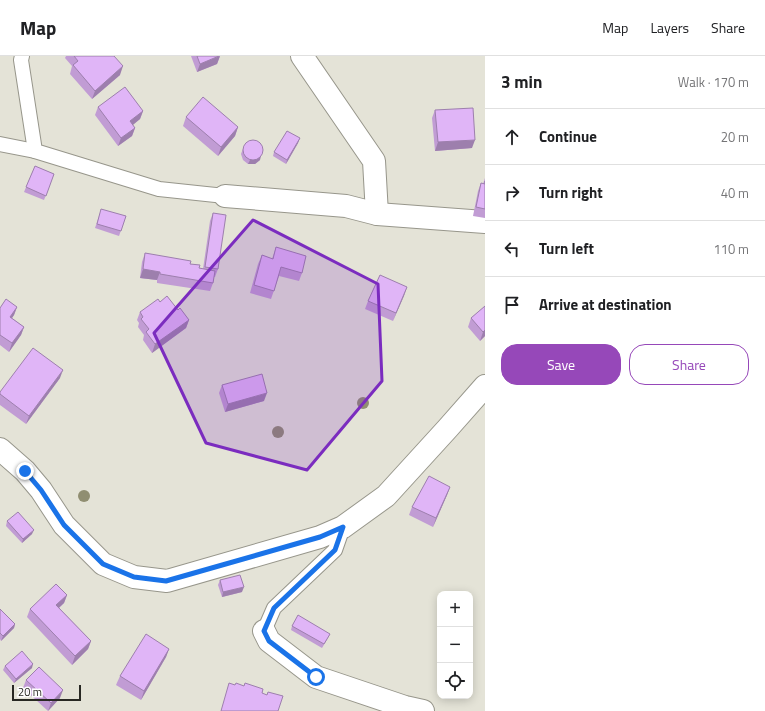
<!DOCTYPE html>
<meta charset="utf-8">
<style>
body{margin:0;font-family:"Titillium Web",sans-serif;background:#f6f6f6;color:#202124}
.controls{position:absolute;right:12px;bottom:12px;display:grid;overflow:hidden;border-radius:8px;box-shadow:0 2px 10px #0003}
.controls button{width:36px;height:36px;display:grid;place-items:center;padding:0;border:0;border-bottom:1px solid #e0e0e0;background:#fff;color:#202124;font:20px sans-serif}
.scale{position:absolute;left:12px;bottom:10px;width:69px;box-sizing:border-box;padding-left:4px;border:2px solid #282823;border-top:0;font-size:11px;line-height:14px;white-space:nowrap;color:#282823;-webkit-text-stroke:3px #fff;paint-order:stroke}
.stop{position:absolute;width:12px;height:12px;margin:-9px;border:3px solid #1a73e8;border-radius:50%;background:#fff}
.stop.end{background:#1a73e8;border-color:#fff;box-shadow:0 1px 4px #0008}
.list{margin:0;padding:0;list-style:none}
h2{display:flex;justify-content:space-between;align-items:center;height:52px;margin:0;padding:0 16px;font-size:17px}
h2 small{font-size:13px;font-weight:400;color:#757577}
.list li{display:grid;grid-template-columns:26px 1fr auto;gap:12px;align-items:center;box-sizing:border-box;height:56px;padding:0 16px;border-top:1px solid #e0e0e0}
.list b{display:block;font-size:15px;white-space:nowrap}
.list em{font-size:13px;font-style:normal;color:#757577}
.actions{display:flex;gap:8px;padding:12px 16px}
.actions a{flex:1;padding:9px 0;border:1px solid #9648b9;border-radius:16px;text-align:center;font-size:14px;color:#9648b9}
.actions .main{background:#9648b9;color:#fff}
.icon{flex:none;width:22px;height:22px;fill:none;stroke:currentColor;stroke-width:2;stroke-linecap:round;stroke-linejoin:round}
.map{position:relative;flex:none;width:485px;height:655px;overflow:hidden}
header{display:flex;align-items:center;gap:24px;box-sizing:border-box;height:56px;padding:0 20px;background:#fff;border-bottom:1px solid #e0e0e0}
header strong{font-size:19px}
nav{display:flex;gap:22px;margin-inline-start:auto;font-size:14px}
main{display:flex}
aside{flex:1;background:#fff}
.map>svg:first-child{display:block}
</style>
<header>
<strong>Map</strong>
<nav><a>Map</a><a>Layers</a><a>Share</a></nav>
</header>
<main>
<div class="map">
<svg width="485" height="655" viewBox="0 0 485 655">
<rect width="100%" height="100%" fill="#e4e3d7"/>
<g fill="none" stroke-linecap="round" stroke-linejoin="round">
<g stroke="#97968b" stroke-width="16">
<g id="service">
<path d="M22,0L21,4L35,95L159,133L225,140"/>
<path d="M0,88L35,95"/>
<path d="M264,575L274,552L335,494L343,471"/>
</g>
</g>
<g stroke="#97968b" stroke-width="24">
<g id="minor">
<path d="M302,0L374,105L377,158"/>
<path d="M225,140L346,150L377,158L485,166"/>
<path d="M0,393L25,415L41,434L64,469L103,508L134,521L167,525L320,481L343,471L386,440L448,372L485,330"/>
<path d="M264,575L269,585L316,621L405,651L423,655"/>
</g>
</g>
<use href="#service" stroke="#fff" stroke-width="14"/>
<use href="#minor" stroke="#fff" stroke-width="22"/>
</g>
<g fill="#908e71">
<circle cx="363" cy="347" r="6"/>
<circle cx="278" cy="376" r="6"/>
<circle cx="84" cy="440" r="6"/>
</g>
<g fill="#c19cd4">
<path d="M66,0H114L120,19L92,43L70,18L72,10L65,2Z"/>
<path d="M191,0H220L217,8L197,16Z"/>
<path d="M98,51L143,55L140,63L132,69L135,72L132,80L118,90L95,59Z"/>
<path d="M435,54L472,92L435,95L432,62Z"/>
<path d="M186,61L238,71L235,80L218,100L183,70Z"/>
<path d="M300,82L298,87L286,108L273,100L274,96Z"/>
<path d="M244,90L260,104L255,108H248L243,104L241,98Z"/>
<path d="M35,110L54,118L44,144L24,136Z"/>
<path d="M485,122V162L473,160L478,135L481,127L483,128Z"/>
<path d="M100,157L126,160L119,180L95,172Z"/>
<path d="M213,157L218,213L215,221H214L213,227L210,235L157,227V224L140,222L142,206L145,197L190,208L199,212L203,213L210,165Z"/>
<path d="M276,191L302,217L299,225L279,220L271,243L250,237L258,208L262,199L272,203Z"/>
<path d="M407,231L393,265L365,253L368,245Z"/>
<path d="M160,246L178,254L189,264L186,272L152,297L143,284L144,279L138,271L139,267L137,264L140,256Z"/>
<path d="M485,250V280L480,285L468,271L471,262Z"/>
<path d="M17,251L14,259L12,262L24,271L21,279L9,296L0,289V252Z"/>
<path d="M60,322L26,368L0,349V336Z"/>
<path d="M222,329L264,345L225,356L219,337Z"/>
<path d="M450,431L447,439L433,471L409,459L412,451Z"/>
<path d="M7,465L32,478L22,487L6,470Z"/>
<path d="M220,524L242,536L222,541L218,529Z"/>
<path d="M67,539L64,547L59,552L91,585L88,593L72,609L27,561L30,553Z"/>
<path d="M0,553L15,568L14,572L1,585L0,583Z"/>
<path d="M292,570L330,578L328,582L322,592L291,574Z"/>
<path d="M169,593L166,601L141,644L116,629L120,620Z"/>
<path d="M5,610L32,612L14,627L3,614Z"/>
<path d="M26,624L60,642L48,655L23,632Z"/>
</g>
<g fill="#9d7fad">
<path d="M220,0L217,8L197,16L200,8Z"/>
<path d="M123,10L120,19L92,43L95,35Z"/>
<path d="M143,55L140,63L127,74L130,65Z"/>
<path d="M238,71L235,80L218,100L221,91Z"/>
<path d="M135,72L132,80L118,90L121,82Z"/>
<path d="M300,82L298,87L286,108L287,104Z"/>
<path d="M475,84L472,92L435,95L438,86Z"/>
<path d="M261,100L260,104L255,108H248L250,104Z"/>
<path d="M143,213L160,216L157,224L140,222Z"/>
<path d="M407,231L404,240L393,265L396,257Z"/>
<path d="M17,251L14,259L7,269L10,261Z"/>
<path d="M189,264L186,272L152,297L155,288Z"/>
<path d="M24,271L21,279L9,296L12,287Z"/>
<path d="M485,274V280L480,285L483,276Z"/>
<path d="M63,314L60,322L26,368L29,360Z"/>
<path d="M267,337L264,345L225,356L228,348Z"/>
<path d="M450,431L447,439L433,471L436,462Z"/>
<path d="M34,474L32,478L22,487L23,483Z"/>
<path d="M244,531L242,536L222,541L223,536Z"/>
<path d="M67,539L64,547L53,557L56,549Z"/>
<path d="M15,568L14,572L1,585L3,580Z"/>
<path d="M91,585L88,593L72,609L75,600Z"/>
<path d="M169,593L166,601L141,644L144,635Z"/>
<path d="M33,608L32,612L14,627L16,623Z"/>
<path d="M63,634L60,642L48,655L51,647Z"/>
</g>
<g fill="#e0b5f7" stroke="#9d7fad">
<path d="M74,0H114L123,10L95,35L73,9L78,5Z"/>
<path d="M197,0H219L200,8Z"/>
<path d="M125,31L143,55L130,65L135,72L121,82L98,51Z"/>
<path d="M203,41L238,71L221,91L186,61Z"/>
<path d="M473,52L475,84L438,86L435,54Z"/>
<path d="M287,75L300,82L287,104L274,96Z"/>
<circle cx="253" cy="94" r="10"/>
<path d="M35,110L54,118L46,140L26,131Z"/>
<path d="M485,125V153L476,151L481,127L485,128Z"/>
<path d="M101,153L126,160L121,175L97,168Z"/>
<path d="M213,157L226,159L218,213L205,211Z"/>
<path d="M276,191L306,200L302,217L281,211L274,235L254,229L262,199L273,203Z"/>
<path d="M145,197L191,205L190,208L200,209L199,212L215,215L213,227L160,218V216L143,213Z"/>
<path d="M380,219L407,231L396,257L368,245Z"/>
<path d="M167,240L178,254L180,252L189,264L155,288L146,276L149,273L141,263L143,261L140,256L158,243L160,246Z"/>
<path d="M6,243L17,251L10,261L24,271L12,287L0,279V252Z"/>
<path d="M485,250V274L483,276L471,262Z"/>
<path d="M33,292L63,314L29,360L0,338V336Z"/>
<path d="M262,318L267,337L228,348L222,329Z"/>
<path d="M429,420L450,431L436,462L412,451Z"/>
<path d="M18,456L34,474L23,483L7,465Z"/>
<path d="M240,519L244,531L223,536L220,524Z"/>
<path d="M56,528L67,539L56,549L91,585L75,600L30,553Z"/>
<path d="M0,553L15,568L3,580L0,577Z"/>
<path d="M298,559L330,578L324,588L292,570Z"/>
<path d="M146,578L169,593L144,635L120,620Z"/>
<path d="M22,595L33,608L16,623L5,610Z"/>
<path d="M39,611L63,634L51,647L26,624Z"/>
<path d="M229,627L235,629L236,627L244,630L245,627L263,633L262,637L267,639L268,636L283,640L278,655H221Z"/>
</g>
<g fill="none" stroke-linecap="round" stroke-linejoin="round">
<path stroke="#1a73e8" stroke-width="5" d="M25,415L41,434L64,469L103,508L134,521L166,525L320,481L343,471L335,494L274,552L264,575L269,585L316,621"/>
</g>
<path fill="#7b2cbf" fill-opacity="0.2" stroke="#7b2cbf" stroke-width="3" stroke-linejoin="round" d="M253,164L378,228L382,325L307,414L206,387L154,277Z"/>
</svg>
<div class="controls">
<button>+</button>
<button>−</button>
<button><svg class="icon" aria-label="locate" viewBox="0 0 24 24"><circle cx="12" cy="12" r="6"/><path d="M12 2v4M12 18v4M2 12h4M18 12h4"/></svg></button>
</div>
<div class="scale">20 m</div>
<div class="stop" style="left:316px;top:621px"></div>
<div class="stop end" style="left:25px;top:415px"></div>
</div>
<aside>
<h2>3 min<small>Walk · 170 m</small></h2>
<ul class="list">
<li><svg class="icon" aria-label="ahead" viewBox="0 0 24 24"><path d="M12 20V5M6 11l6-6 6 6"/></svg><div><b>Continue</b></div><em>20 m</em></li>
<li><svg class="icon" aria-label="right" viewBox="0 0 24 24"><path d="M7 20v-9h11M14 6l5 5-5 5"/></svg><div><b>Turn right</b></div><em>40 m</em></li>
<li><svg class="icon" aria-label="left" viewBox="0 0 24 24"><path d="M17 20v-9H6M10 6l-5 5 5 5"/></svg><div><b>Turn left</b></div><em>110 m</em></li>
<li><svg class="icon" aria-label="arrive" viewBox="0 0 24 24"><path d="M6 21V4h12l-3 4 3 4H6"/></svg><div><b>Arrive at destination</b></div></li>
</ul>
<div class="actions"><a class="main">Save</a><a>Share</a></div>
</aside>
</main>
